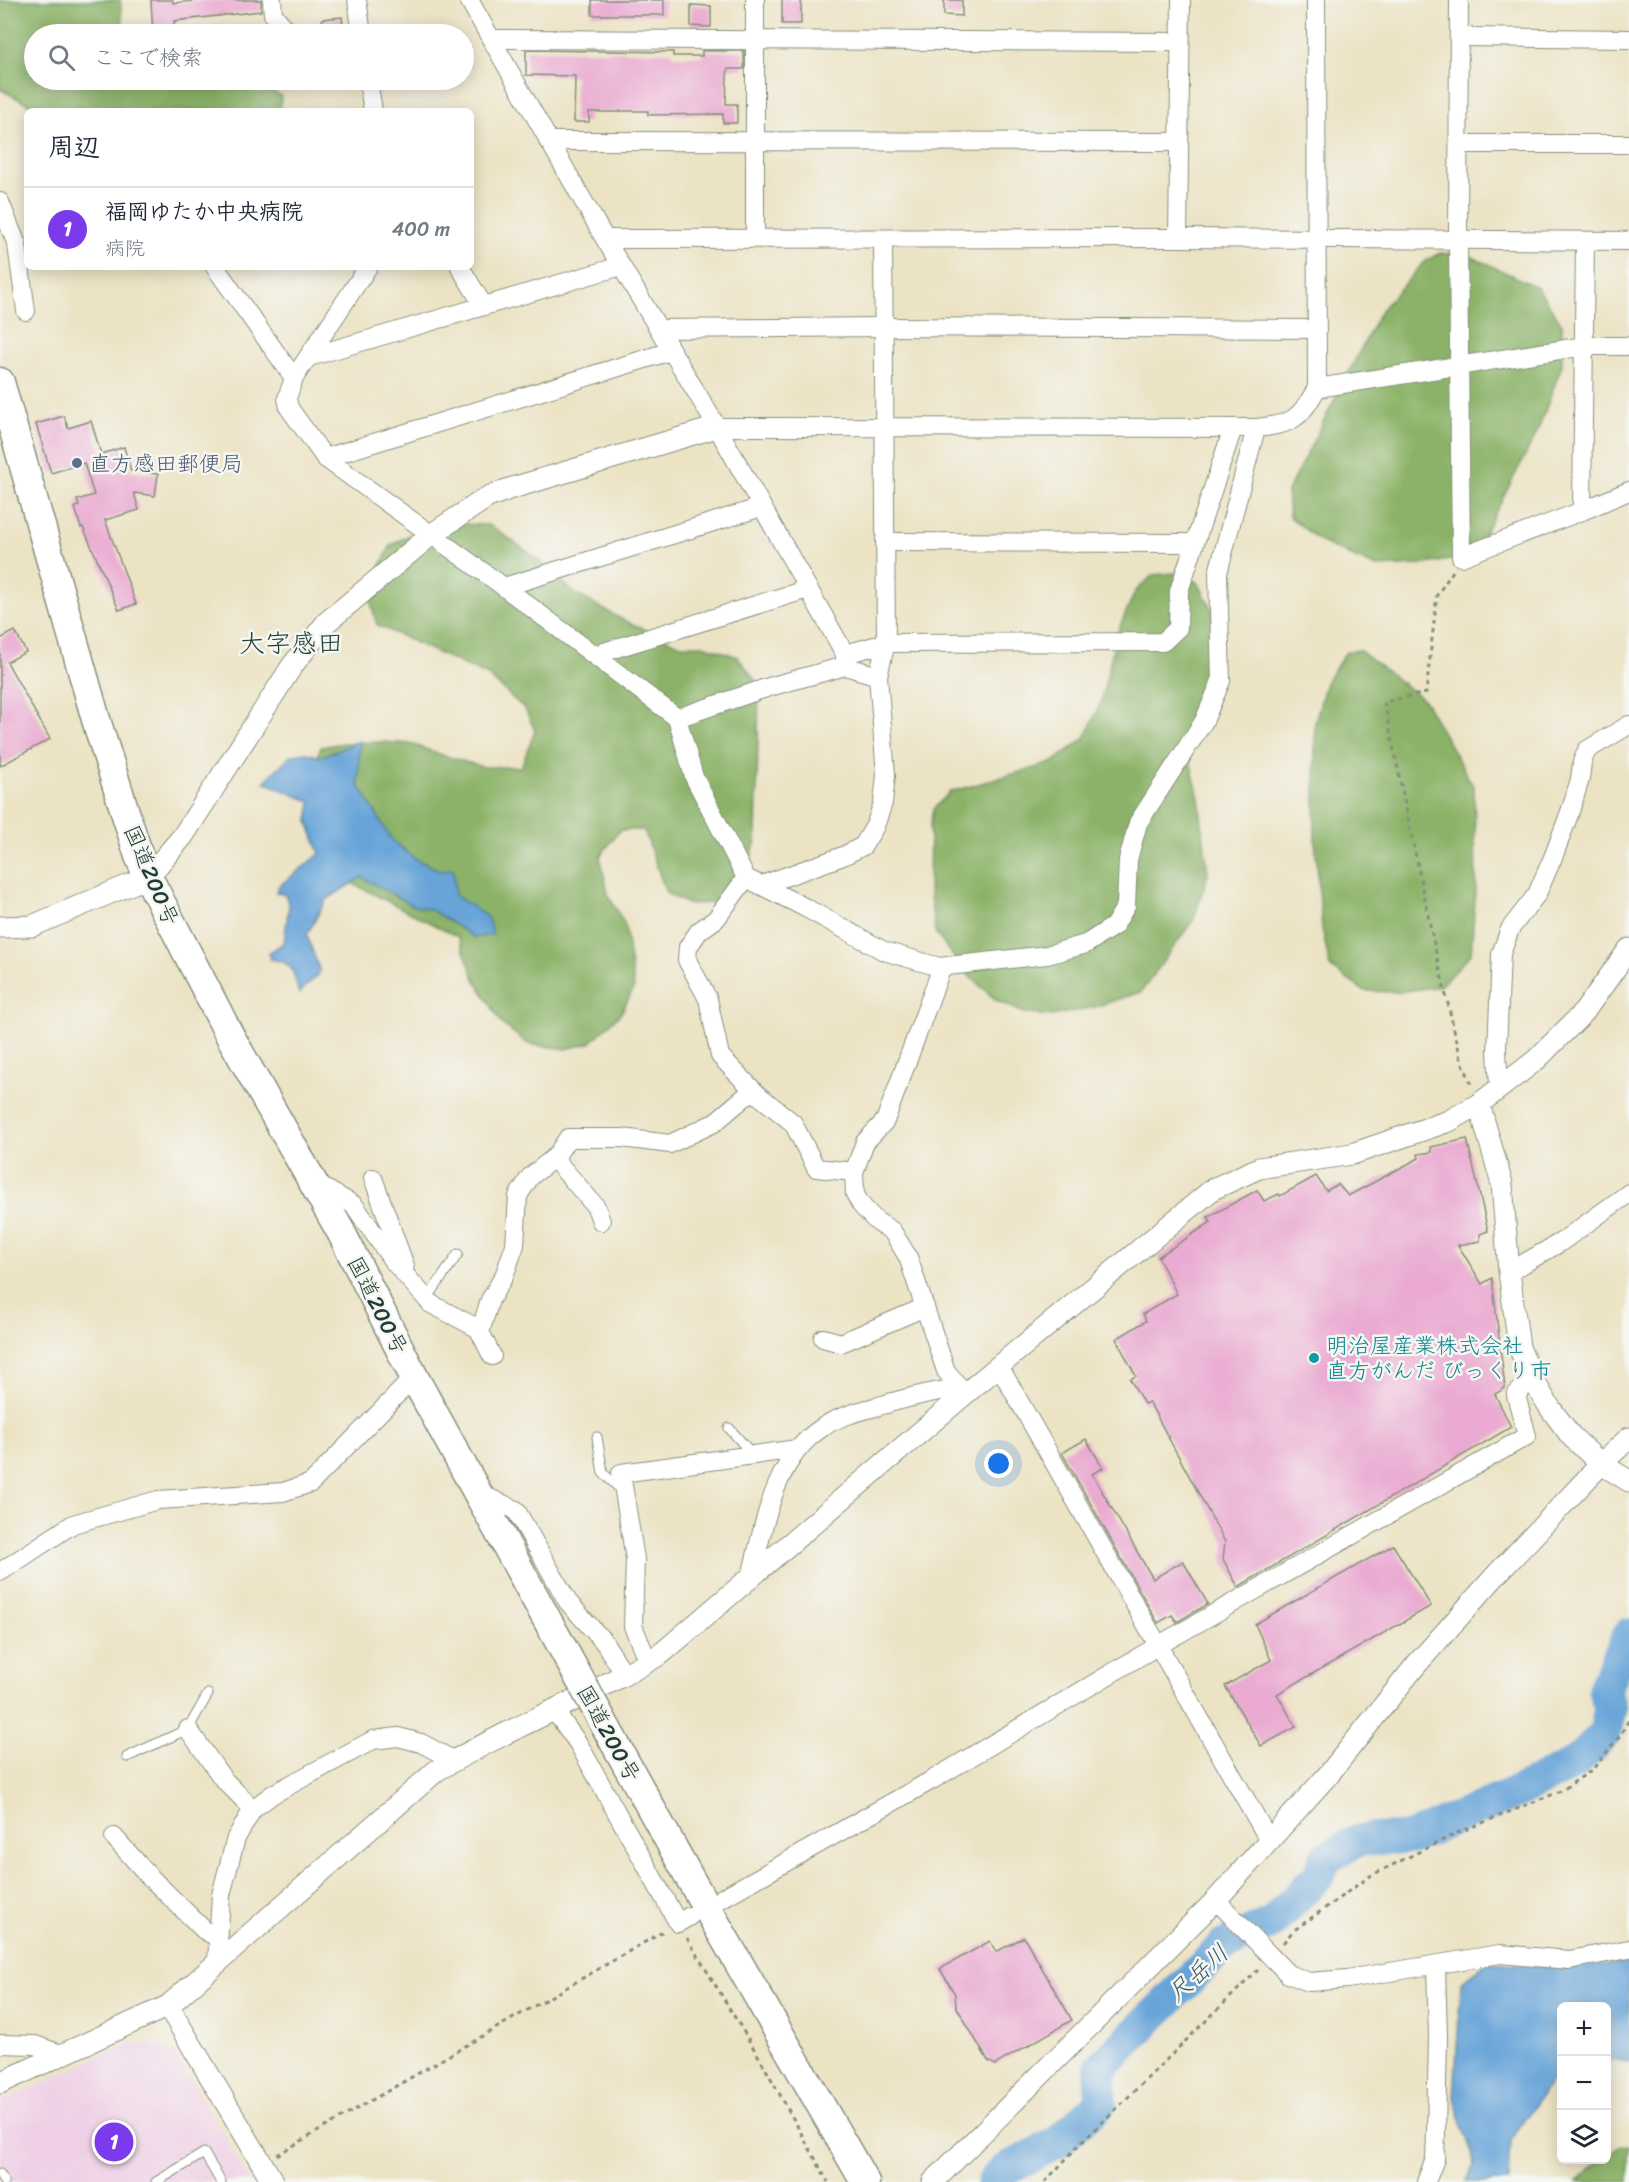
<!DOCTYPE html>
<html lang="ja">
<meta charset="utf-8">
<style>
body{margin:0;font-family:Sriracha,"Klee One",sans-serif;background:#f6f6f7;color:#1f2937}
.controls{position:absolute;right:18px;bottom:18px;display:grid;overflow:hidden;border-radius:9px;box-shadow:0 3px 15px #0003}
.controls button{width:54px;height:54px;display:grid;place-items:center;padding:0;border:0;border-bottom:2px solid #e0e1e3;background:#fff;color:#1f2937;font:30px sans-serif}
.you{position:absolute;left:999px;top:1464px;width:21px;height:21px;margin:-15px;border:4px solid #fff;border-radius:50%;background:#1a73e8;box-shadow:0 0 0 9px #1a73e833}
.badge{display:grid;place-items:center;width:39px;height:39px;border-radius:50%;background:#7c3aed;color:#fff;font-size:20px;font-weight:700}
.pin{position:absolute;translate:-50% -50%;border:3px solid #fff;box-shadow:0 2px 6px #0006}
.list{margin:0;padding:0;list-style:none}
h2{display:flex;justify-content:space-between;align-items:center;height:78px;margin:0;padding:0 24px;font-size:26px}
h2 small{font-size:20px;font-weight:400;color:#747a83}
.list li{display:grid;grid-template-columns:39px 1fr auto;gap:18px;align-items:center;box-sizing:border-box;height:84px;padding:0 24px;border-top:2px solid #e0e1e3}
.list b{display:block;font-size:22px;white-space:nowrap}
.list p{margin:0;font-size:20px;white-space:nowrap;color:#747a83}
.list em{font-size:20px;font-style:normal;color:#747a83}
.icon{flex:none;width:33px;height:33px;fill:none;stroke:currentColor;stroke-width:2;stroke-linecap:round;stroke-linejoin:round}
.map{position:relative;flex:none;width:1629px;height:2182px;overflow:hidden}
.search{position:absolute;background:#fff;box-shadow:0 3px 15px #0003;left:24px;top:24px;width:450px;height:66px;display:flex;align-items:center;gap:15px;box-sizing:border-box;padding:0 21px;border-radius:33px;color:#747a83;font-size:22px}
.panel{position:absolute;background:#fff;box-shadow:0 3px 15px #0003;left:24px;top:108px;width:450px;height:162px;border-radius:9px}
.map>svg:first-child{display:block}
</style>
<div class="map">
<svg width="1629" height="2182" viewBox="0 0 1629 2182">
<rect width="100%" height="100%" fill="#f6f6f2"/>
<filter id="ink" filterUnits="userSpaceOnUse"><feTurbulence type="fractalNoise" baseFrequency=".0167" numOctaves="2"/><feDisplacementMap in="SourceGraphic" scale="12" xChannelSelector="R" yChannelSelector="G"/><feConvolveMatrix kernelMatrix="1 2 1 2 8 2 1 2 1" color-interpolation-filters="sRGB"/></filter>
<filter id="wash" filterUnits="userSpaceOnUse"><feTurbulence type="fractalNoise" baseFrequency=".008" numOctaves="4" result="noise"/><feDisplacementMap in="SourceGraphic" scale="24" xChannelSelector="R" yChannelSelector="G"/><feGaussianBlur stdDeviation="1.35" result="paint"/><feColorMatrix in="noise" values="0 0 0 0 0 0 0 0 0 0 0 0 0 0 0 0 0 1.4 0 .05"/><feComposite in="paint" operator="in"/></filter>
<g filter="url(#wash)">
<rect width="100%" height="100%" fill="#ece3c4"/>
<path fill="#efd0e6" d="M130,2043L164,2046L176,2055L251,2182H0V2102Z"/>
<g fill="#8bb268" stroke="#55784e" stroke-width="1.5">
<path d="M0,0H120L124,34H34V80H250L281,96L280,111H124L115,108L41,111L0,89Z"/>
<path d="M1440,253L1468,255L1537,287L1562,324V365L1537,433L1483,536L1455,559L1420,565L1376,567L1321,542L1289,516L1287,492L1381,310L1425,261Z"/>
<path d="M456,524L489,525L534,556L574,593L623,620L681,645H703L738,657L759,685L756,841L747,871L714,903L688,904L666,893L644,830H620L600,856L608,894L625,925L634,988L621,1013L590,1043L566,1049L528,1044L502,1024L475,979L458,937L340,877L315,829L309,794V775L321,747L344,743L383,742L411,744L442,755L483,767H521L535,731L525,709L488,676L377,625L371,603L375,577L391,545L413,533Z"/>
<path d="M1174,573L1198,582L1213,611L1212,652L1194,710L1187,749L1199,798L1208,874L1194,919L1141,992L1098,1006L1052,1016L1026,1014L996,1000L964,971L935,932L929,889L930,826L933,809L950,792L1052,763L1085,738L1101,702L1117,633L1135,592L1153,575Z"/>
<path d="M1359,650L1425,701L1474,788L1476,887L1471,954L1440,986L1399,992L1364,991L1330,967L1322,928L1315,839V723L1326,682L1346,652Z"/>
<path d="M1629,2145V2182H1578C1586,2174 1595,2160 1606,2160L1607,2156L1620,2146Z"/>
</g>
<g fill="#68a4d8" stroke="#447086" stroke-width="1.5">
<path d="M360,741L358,784L392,840L415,859L442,871L453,868L455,895L487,917L493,934L475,938L430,909L414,906L362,877L326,900L307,935L320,972L299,994C293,973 295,962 270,959L269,953L284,942L289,904L285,895L276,892L279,886L320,854L308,822L311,802L264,782L290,756L304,752L320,757Z"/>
<path d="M1487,1962L1557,1967L1629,1963V2062L1607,2060L1606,2006H1562L1561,2074L1552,2080L1511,2139L1509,2182H1466L1475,2164L1454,2098L1461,1982Z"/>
</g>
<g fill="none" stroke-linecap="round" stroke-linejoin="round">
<path stroke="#68a4d8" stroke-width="33" d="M993,2182L1002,2172L1058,2142L1100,2104L1101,2067L1223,1946L1273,1922L1319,1875L1325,1859L1358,1840L1411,1838L1504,1798L1576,1763L1605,1733L1610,1708L1604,1689L1629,1634"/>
</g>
<g id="blocks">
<g fill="#eaaad1">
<path d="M151,0H173V3L205,0H261V11L174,21L175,33L153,34Z"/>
<rect x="592" y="0" width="72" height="15"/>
<rect x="782" y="0" width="19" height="24"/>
<path d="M944,0H962V16L944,15Z"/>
<path d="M691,5L711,6V27L691,26Z"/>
<path d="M342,17L344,34H324L322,19Z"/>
<path d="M526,50L673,52V56H702V51H744V69H728L727,77L726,104H737V123H723V114L648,115V111H620V112H589V122H574L575,76L526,75Z"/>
<path d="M64,416L68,428L91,421L101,454L124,447L131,471L158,474L155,496L134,493L139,510L105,520L136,604L119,610L83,527L81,528L75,507L79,506L77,500L94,495L84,463L51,473L36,424Z"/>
<path d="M15,631L26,652L7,662L50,739L0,766V639Z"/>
<path d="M1467,1139L1488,1231L1480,1234V1241L1458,1245L1482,1284L1492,1278L1505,1388L1495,1394L1511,1427L1238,1587L1223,1559L1225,1542L1149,1402L1144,1404L1130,1379L1136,1376L1116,1339L1146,1321L1143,1314L1177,1294L1158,1257L1211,1222L1208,1217L1257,1190L1264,1201L1279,1194L1280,1196L1316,1176L1326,1191L1338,1184L1348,1196L1419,1158L1418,1154L1432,1152L1431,1147Z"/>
<path d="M1086,1439L1103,1468L1092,1474L1153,1579L1183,1561L1208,1604L1177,1622L1172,1615L1158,1623L1062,1453Z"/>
<path d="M1393,1545L1431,1606L1277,1694L1296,1727L1261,1746L1225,1686L1271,1660L1255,1624Z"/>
<path d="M1024,1937L1072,2020L995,2065L988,2061L956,2006L955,1994L940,1969L990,1941L996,1952Z"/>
</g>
</g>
</g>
<g filter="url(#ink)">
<use href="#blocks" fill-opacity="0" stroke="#86907c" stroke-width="1.5"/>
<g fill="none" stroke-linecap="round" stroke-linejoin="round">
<g stroke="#86907c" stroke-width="11">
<g id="service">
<path d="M427,1299L458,1254"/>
<path d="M729,1428L753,1455"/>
<path d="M597,1437L603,1473L620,1489"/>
<path d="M127,1757L188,1729L208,1694"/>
<path d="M0,2174L4,2182"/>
<path d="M156,2182L204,2153L221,2182"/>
</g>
</g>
<g stroke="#86907c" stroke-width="20">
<g id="minor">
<path d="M272,0L273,14L290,34"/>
<path d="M357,0L362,34"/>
<path d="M469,0L605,239L717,427L845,654V666"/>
<path d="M1459,0L1458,240L1461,557L1582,511L1629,491"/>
<path d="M1459,37L1629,39"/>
<path d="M491,39L1180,42"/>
<path d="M368,80L373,111"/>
<path d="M548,141L1179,142"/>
<path d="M1459,144H1629"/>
<path d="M0,202L17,245L26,311"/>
<path d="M755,237V0"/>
<path d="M1178,238L1181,0"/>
<path d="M605,239L1178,238L1629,241"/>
<path d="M215,267L294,378"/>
<path d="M368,267L294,378L287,398L289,408L325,458L504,587L677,718L769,687L845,666L878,676L886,775L883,803L875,826L863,846L843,856L762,885"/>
<path d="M460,267L483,305"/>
<path d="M659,329L883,327L1317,329"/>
<path d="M309,357L621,266"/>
<path d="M1317,388L1585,346H1629"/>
<path d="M717,427L1256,428C1293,424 1299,420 1317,388L1316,0"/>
<path d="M325,458L671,351"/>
<path d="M1582,511L1585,241"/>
<path d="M885,542L1194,543"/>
<path d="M504,587L762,507"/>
<path d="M845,654L886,643L883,239"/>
<path d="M594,655L808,589"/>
<path d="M878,676L886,643L1163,642L1178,628L1179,591L1233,428"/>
<path d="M677,718L694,777L746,878L806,908L884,951L939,967L1047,955L1086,944L1114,926L1126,906L1128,860L1138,823L1204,721L1221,681L1218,573L1256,428"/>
<path d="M746,878L716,919L699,931L688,947L687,960L708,999L720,1056L757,1094L793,1123L816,1168L854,1172"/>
<path d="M942,967L885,1121L865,1142L854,1172L855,1194L861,1205L876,1221L892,1231L908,1257L946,1371L965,1394"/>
<path d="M1499,1088L1497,1050L1501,954L1510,929L1537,894L1554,855L1571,809L1580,779L1582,762L1587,750L1629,725"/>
<path d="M373,1178L405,1266"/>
<path d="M315,1183L354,1205L393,1261L431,1304L481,1330"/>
<path d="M601,1221L596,1207L558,1163L556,1156L568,1138H622L670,1144L714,1123L753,1090"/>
<path d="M1509,1272L1561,1242L1629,1193"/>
<path d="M823,1338L841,1343L925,1307"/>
<path d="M492,1356L480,1332L490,1300L504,1276L515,1245L518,1196L530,1177L556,1156"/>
<path d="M999,1366L1270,1842"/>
<path d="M478,1493L516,1510L568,1602L604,1642L625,1675"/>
<path d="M0,1572L73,1524L158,1500L283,1492L311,1483L414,1377"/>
<path d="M751,1577C764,1525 774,1458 823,1427C839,1416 860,1411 879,1406C906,1398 932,1391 960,1388"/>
<path d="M648,1662L633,1626L635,1559L621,1473L797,1449"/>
<path d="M554,1710L578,1743L678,1923L690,1916"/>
<path d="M188,1729L223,1779L253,1809"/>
<path d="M114,1837L148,1875L204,1930L218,1938"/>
<path d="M722,1898L932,1780L1159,1645L1527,1436L1516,1395L1532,1378"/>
<path d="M1216,1900L1288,1974L1309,1982L1347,1979L1500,1954L1569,1960L1629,1949"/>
<path d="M217,1962L221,1895L236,1838L253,1809L273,1794L373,1740L398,1737L421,1743L453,1760"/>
<path d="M0,2044L35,2045L63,2055"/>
<path d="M1426,2182L1435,2159L1436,2133L1438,2037L1436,1965"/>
</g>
</g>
<g stroke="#86907c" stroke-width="23">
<g id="tertiary">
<path d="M0,927L32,926L148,877L183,836L292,666L327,622L432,534L488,497L509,489L717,427"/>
<path d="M1479,1104L1502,1184L1509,1272L1519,1347L1532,1378L1550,1408L1571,1436L1601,1464L1629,1481"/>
<path d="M168,2006L273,2182"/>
<path d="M0,2083L168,2006L436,1771C509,1727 589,1698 662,1653L965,1394L1213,1189L1259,1168L1352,1154L1449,1121L1479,1104L1536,1060L1584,1012L1629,949"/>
<path d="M933,2182L1216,1900L1328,1775L1416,1665L1497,1574L1601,1464L1629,1438"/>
</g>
</g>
<g stroke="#86907c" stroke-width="31">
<g id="trunk">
<path d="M0,382L97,723L139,856L148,877L230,1036L341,1232L414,1377L567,1656"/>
<path d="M613,1740L692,1882L865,2182"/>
</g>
</g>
<g stroke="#86907c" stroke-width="3" stroke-dasharray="4.5 4.5" stroke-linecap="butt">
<path d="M1453,571L1437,595L1426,693L1384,702L1435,949L1461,1059L1472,1085"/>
<path d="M687,1938L762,2062L828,2182"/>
<path d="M1283,1943L1293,1931L1370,1876L1457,1833L1561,1791L1593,1769L1619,1737L1629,1720"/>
<path d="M277,2155L664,1931"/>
<path d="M1045,2182L1076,2148L1258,1970"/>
</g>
<use href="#service" stroke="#fff" stroke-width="9"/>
<use href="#minor" stroke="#fff" stroke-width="18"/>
<use href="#tertiary" stroke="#fff" stroke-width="21"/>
<use href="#trunk" stroke="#fff" stroke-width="28"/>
<g stroke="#86907c" stroke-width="31" stroke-linecap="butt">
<path id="trunk-bridge" d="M567,1656L613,1740"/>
</g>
<use href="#trunk-bridge" stroke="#fff" stroke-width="28"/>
</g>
</g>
<circle fill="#5c6f8a" stroke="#f6f6f2" stroke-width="2" cx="77" cy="463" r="6"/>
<circle fill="#0f9aa8" stroke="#f6f6f2" stroke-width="2" cx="1314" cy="1358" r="6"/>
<g text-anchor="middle" stroke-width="5" stroke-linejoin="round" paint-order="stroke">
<g font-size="22" fill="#4e5e75" stroke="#f6f6f2" text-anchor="start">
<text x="89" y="471">直方感田郵便局</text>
</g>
<g font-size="22" fill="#1f3d34" stroke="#f6f6f2">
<text transform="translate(152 875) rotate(67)" y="8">国道200号</text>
<text transform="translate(378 1305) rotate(63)" y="8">国道200号</text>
<text transform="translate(609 1733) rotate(61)" y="8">国道200号</text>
</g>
<g font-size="22" fill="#0d838f" stroke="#f6f6f2" text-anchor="start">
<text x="1326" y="1353">明治屋産業株式会社<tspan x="1326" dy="25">直方がんだ びっくり市</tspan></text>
</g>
<g font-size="24" font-style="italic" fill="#355c65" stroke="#f6f6f2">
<text transform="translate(1198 1973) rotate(-42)" y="8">尺岳川</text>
</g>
<g font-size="26" fill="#1f3d34" stroke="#f6f6f2">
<text x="291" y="652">大字感田</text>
</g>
</g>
</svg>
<div class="controls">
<button>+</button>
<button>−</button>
<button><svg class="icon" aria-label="layers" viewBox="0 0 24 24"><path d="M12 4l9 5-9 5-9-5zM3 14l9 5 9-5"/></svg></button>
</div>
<div class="you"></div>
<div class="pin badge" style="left:114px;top:2142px">1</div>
<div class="search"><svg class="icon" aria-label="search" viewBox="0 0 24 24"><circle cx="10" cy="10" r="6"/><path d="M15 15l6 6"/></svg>ここで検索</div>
<section class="panel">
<h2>周辺<small></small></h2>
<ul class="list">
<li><span class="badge">1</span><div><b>福岡ゆたか中央病院</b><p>病院</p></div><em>400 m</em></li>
</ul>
</section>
</div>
